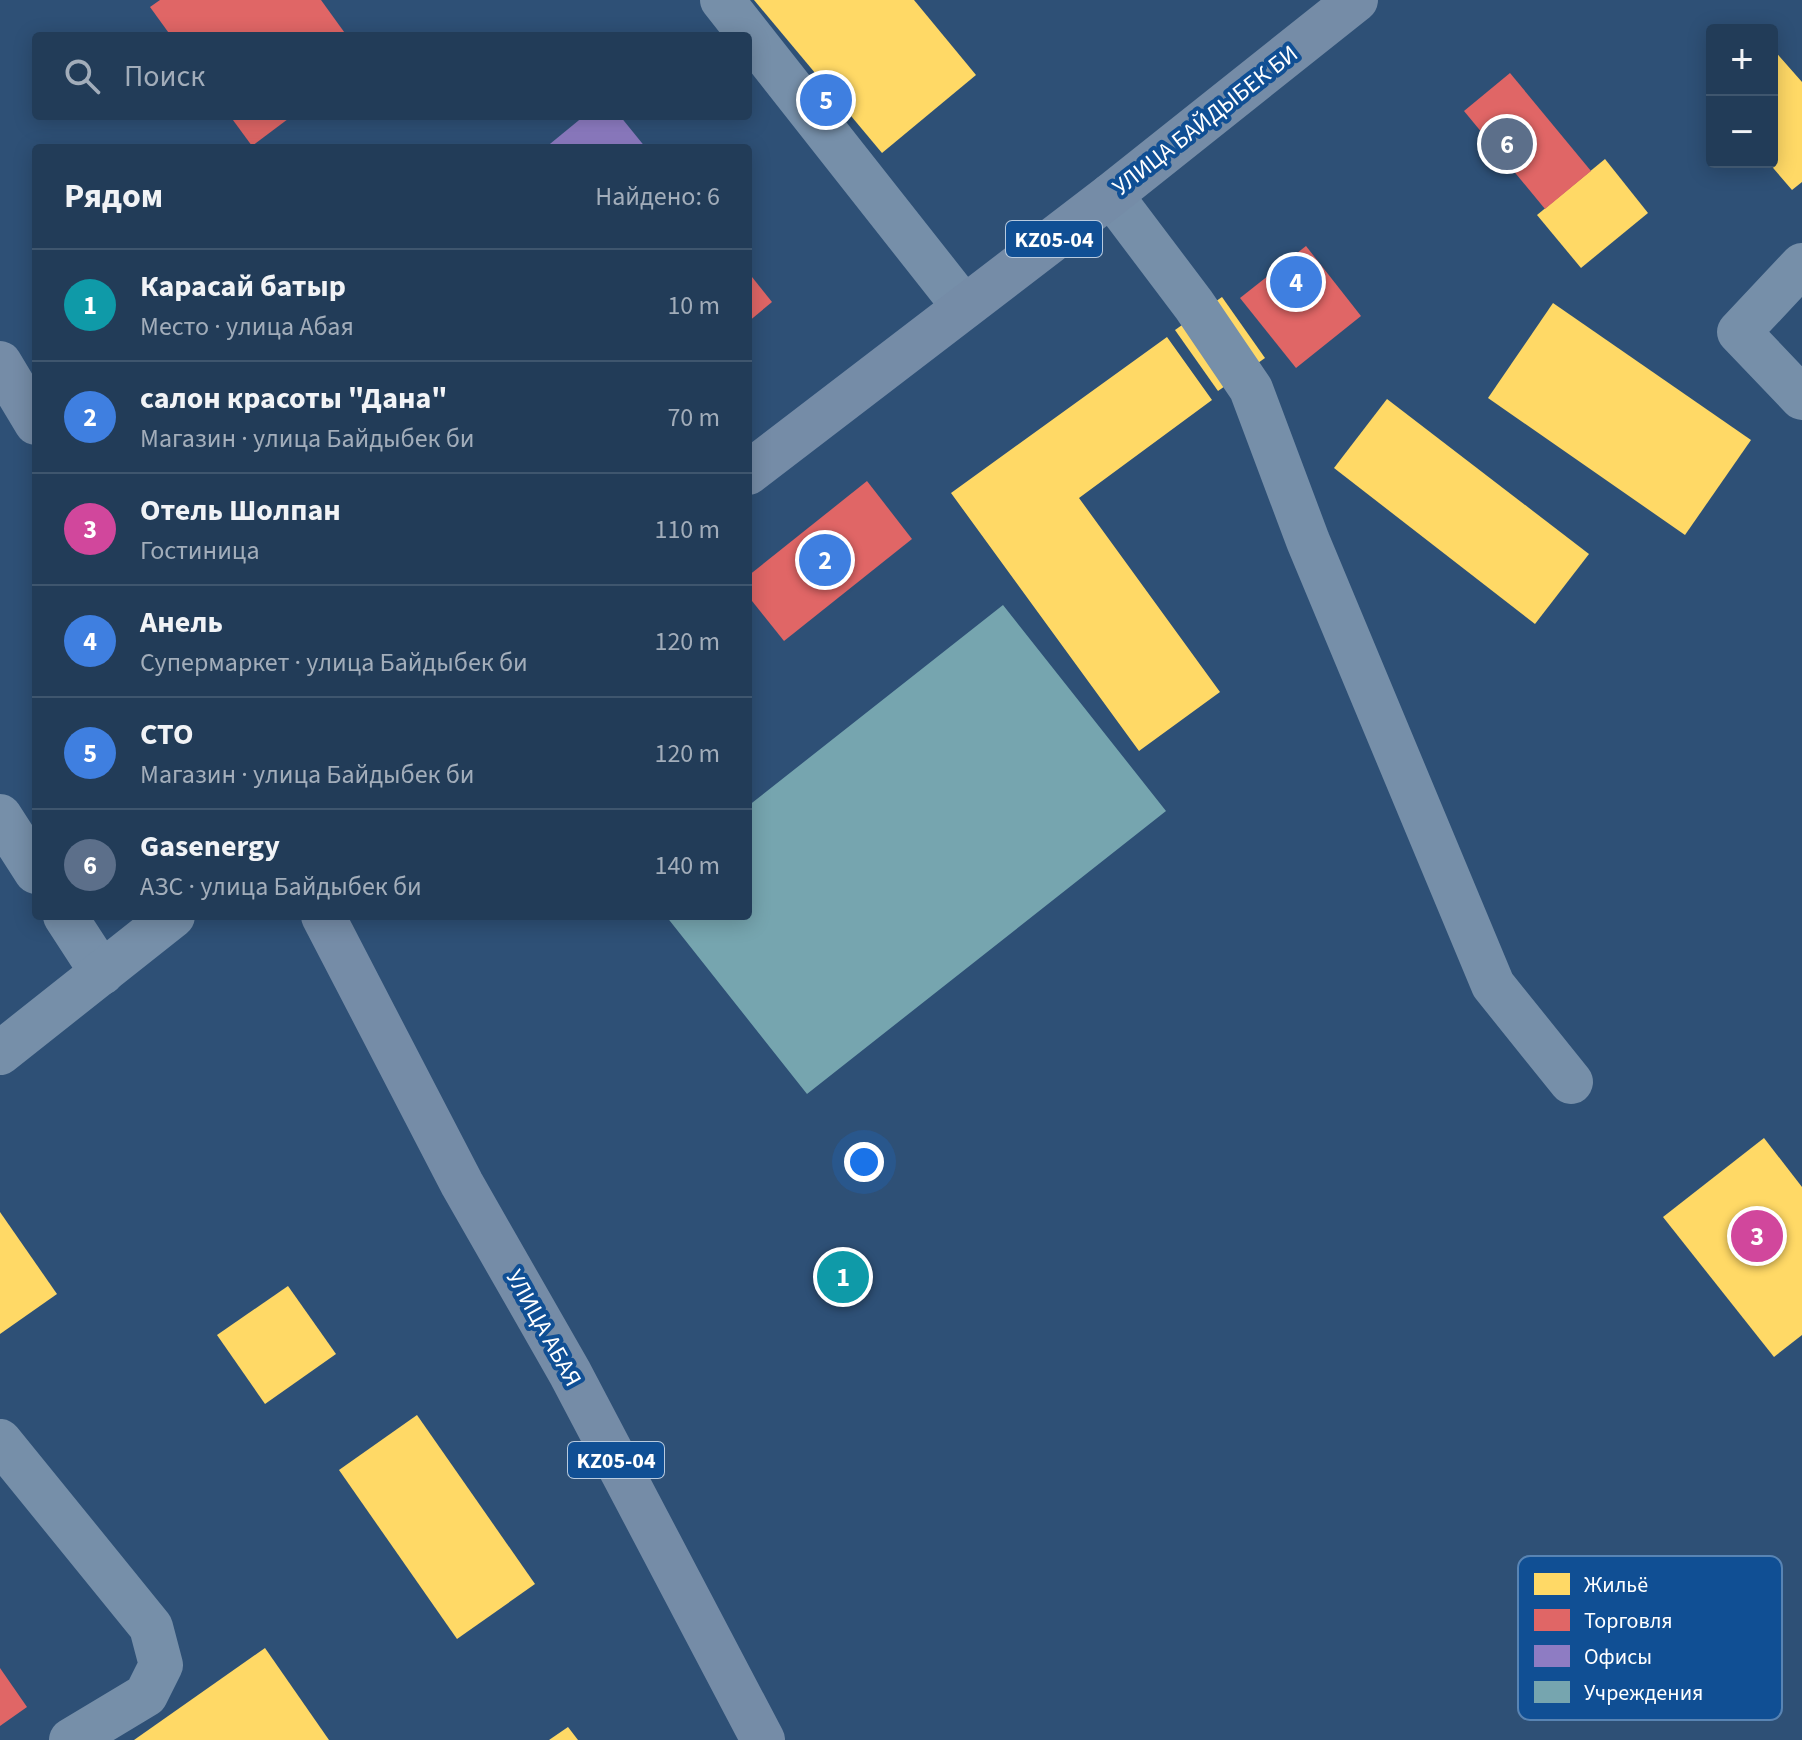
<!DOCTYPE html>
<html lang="ru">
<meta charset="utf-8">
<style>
body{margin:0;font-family:"Source Sans 3",sans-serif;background:#2e4761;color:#f1f3f6}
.controls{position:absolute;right:24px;top:24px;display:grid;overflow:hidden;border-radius:8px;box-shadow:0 4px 20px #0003}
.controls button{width:72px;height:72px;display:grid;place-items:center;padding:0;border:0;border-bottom:2px solid #3f566e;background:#223c58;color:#f1f3f6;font:40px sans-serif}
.you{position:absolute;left:864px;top:1162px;width:28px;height:28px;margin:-20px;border:6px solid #fff;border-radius:50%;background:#1a73e8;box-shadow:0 0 0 12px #1a73e833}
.badge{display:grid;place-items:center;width:52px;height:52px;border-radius:50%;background:#95b2f1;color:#fff;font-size:26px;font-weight:700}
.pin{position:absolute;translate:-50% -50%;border:4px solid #fff;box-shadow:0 2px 8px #0006}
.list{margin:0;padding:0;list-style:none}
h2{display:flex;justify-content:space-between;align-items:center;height:104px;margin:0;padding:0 32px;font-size:34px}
h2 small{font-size:26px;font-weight:400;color:#a2adba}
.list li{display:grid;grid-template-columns:52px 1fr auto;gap:24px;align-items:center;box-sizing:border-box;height:112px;padding:0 32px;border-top:2px solid #3f566e}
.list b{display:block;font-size:30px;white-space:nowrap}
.list p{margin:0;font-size:26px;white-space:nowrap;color:#a2adba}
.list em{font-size:26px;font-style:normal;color:#a2adba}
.icon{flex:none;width:44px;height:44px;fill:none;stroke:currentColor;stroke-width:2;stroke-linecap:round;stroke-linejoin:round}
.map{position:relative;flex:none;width:1802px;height:1740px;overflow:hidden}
.search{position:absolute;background:#223c58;box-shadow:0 4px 20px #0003;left:32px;top:32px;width:720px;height:88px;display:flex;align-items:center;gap:20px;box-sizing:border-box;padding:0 28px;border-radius:8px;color:#a2adba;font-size:30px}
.panel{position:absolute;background:#223c58;box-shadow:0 4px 20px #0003;left:32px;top:144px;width:720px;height:776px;border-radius:8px}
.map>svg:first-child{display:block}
</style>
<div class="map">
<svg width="1802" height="1740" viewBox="0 0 1802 1740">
<rect width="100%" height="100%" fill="#2e5076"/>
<g fill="#ffd966">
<path d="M754,0H914L976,75L882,153Z"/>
<path d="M1772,48L1802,82V182L1792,190L1768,162H1772Z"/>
<path d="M1605,159L1648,213L1581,268L1537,215Z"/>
<path d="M1222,297L1265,358L1218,391L1175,330Z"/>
<path d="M1553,303L1751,440L1685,535L1488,398Z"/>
<path d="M1167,337L1212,400L1079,498L1220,692L1139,751L951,493Z"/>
<path d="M1387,399L1589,554L1535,624L1334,468Z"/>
<path d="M1764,1138L1802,1187V1335L1774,1357L1663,1217Z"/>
<path d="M0,1212L57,1294L0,1334Z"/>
<path d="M288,1286L336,1354L265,1404L217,1335Z"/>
<path d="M417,1415L535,1584L457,1639L339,1470Z"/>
<path d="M265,1648L329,1740H134Z"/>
<path d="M568,1727L578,1740H549Z"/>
</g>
<g fill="#e06666">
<path d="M160,0H321L347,36H171L150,7Z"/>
<path d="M1510,73L1591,171L1545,209L1464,111Z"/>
<path d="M230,116H292L252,146Z"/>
<path d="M1306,246L1361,316L1296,368L1240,298Z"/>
<path d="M748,272L772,302L748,322Z"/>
<path d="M867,481L912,539L784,641L748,596V576Z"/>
<path d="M0,1668L27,1707L0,1726Z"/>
</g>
<path fill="#8e7cc3" d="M584,116H620L646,148H545Z"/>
<path fill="#76a5af" d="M1003,605L1166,811L807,1094L666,916H748V806Z"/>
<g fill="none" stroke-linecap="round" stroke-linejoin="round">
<g stroke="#768fa9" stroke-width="44">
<path d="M722,0L964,307"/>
<path d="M1111,195L1194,305L1251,389L1308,541L1493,985L1571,1082"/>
<path d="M1802,265L1739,332L1802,398"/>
<path d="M0,816L36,872"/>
<path d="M65,916L102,973"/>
<path d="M0,1053L173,916"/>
<path d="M0,1441L151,1627L161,1665L146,1695L71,1740"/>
</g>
<g stroke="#758ca7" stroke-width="44">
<path d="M0,363L36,423"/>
<path d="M748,473L1111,195L1356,0"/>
<path d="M323,916L462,1184L570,1373L763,1740"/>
</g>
</g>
<g text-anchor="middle" stroke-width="8" stroke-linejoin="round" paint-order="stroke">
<g fill="#104f94" stroke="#b7cadf" stroke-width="2">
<rect x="1006" y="221" width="96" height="36" rx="6"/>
<rect x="568" y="1442" width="96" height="36" rx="6"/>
</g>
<g font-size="22" font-weight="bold" fill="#fff">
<text x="1054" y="247">KZ05-04</text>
<text x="616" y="1468">KZ05-04</text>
</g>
<g font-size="24" fill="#fff" stroke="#104f94">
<text transform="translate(1205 120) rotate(-38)" y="8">УЛИЦА БАЙДЫБЕК БИ</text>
<text transform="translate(544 1328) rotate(61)" y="8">УЛИЦА АБАЯ</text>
</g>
</g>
<rect x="1518" y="1556" width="264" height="164" rx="12" fill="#104f94" stroke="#5884b4" stroke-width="2"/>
<rect x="1534" y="1573" width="36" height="22" fill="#ffd966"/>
<rect x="1534" y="1609" width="36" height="22" fill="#e06666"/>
<rect x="1534" y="1645" width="36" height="22" fill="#8e7cc3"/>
<rect x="1534" y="1681" width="36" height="22" fill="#76a5af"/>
<g font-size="22" fill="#fff">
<text x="1584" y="1592">Жильё</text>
<text x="1584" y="1628">Торговля</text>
<text x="1584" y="1664">Офисы</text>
<text x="1584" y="1700">Учреждения</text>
</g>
</svg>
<div class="controls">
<button>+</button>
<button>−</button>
</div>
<div class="you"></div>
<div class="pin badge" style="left:843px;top:1277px;background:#0f9aa8">1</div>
<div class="pin badge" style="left:825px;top:560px;background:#3f7fe0">2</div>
<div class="pin badge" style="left:1757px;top:1236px;background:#d1479c">3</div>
<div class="pin badge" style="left:1296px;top:282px;background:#3f7fe0">4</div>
<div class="pin badge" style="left:826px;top:100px;background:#3f7fe0">5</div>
<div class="pin badge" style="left:1507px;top:144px;background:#5c6f8a">6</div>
<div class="search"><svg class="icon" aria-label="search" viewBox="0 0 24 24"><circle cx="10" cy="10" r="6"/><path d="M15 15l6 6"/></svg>Поиск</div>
<section class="panel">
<h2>Рядом<small>Найдено: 6</small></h2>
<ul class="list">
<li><span class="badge" style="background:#0f9aa8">1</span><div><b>Карасай батыр</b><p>Место · улица Абая</p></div><em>10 m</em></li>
<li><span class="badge" style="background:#3f7fe0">2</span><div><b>салон красоты &quot;Дана&quot;</b><p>Магазин · улица Байдыбек би</p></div><em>70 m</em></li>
<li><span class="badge" style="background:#d1479c">3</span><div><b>Отель Шолпан</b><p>Гостиница</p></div><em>110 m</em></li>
<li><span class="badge" style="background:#3f7fe0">4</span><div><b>Анель</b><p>Супермаркет · улица Байдыбек би</p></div><em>120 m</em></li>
<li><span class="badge" style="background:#3f7fe0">5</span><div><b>СТО</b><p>Магазин · улица Байдыбек би</p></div><em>120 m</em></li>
<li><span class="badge" style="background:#5c6f8a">6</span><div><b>Gasenergy</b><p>АЗС · улица Байдыбек би</p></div><em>140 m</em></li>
</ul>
</section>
</div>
